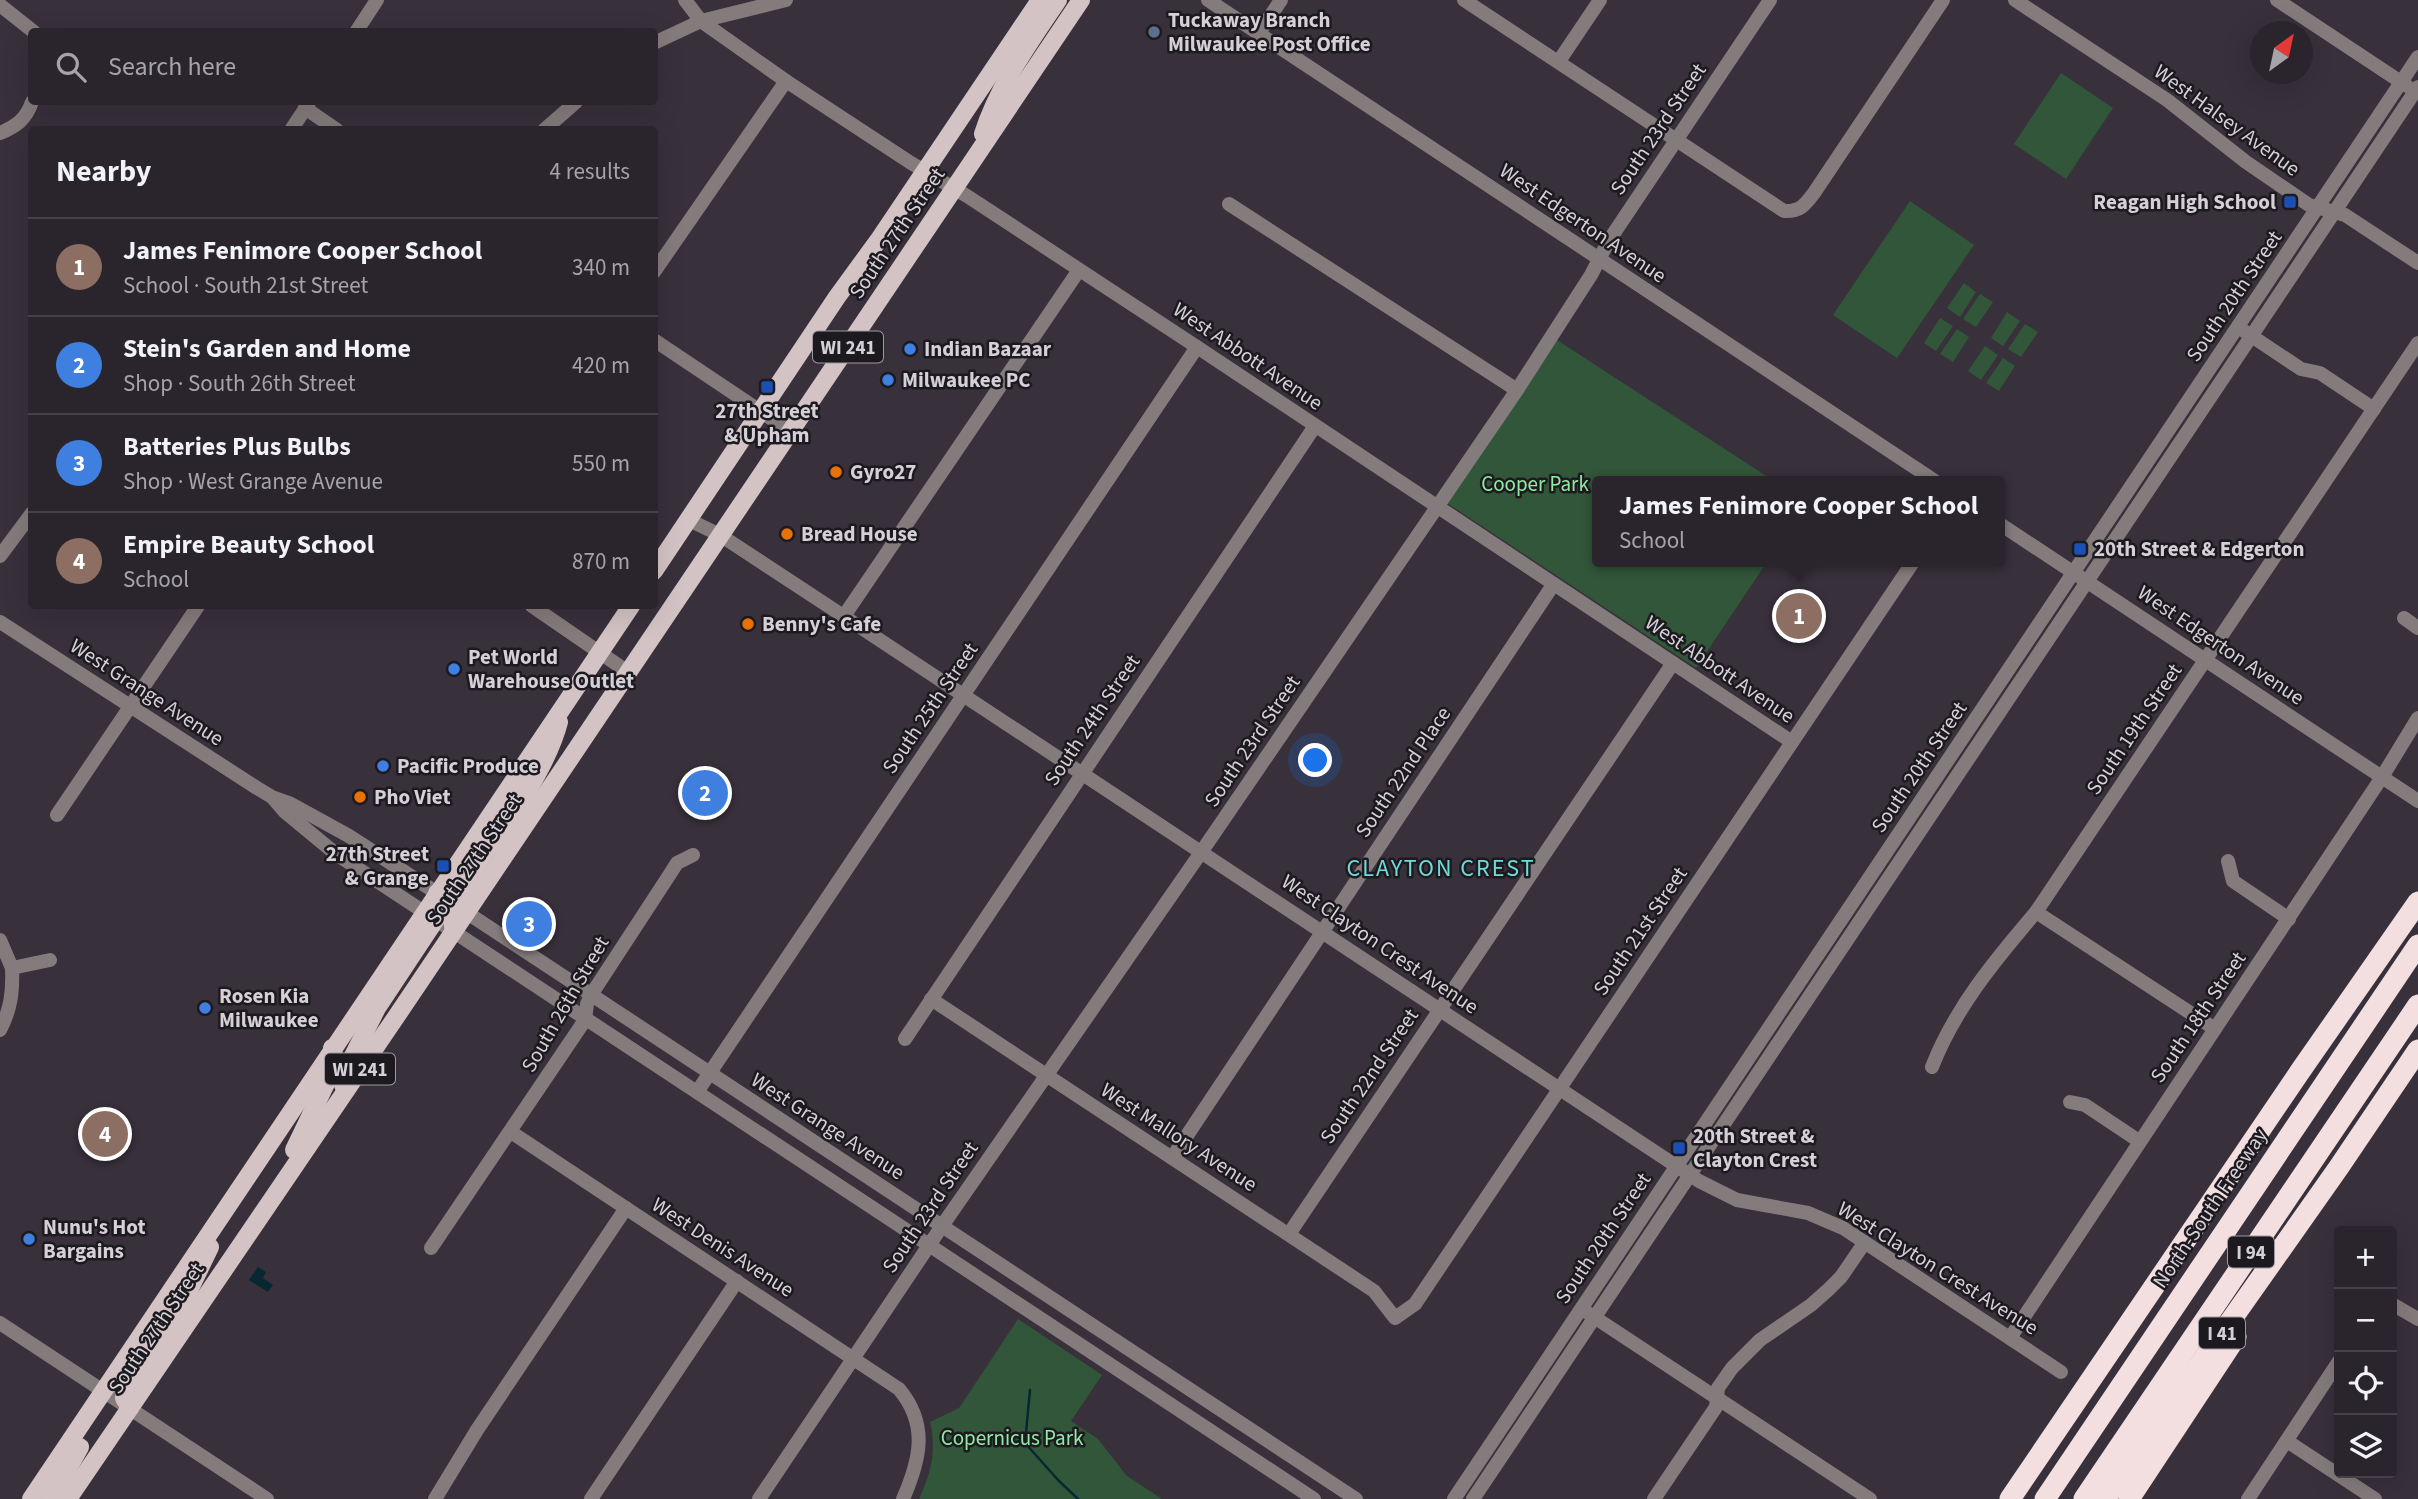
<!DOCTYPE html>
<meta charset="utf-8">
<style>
body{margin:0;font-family:"Source Sans 3",sans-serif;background:#363038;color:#f1f3f6}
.controls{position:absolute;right:21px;bottom:21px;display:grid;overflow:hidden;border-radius:7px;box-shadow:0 7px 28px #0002}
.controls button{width:63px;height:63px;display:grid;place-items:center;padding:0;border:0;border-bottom:2px solid #464148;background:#2a242c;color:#f1f3f6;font:35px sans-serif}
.compass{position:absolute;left:2250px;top:21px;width:63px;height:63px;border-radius:50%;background:#2a242c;box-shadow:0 7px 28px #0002;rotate:33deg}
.you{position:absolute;left:1316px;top:761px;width:24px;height:24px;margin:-18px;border:5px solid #fff;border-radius:50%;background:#1a73e8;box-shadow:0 0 0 10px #1a73e833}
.badge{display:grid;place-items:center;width:46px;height:46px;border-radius:50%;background:#1a73e8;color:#fff;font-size:23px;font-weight:700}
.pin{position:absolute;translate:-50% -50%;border:4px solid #fff;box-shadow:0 2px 7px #0006}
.popup{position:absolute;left:1592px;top:476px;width:413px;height:91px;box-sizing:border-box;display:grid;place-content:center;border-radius:7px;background:#2a242c;filter:drop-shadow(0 2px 5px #0005);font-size:23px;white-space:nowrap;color:#a5a4a9}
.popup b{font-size:26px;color:#f1f3f6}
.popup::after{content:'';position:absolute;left:50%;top:100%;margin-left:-14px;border:14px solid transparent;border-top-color:#2a242c}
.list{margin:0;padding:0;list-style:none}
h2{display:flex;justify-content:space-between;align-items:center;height:91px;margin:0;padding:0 28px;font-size:30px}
h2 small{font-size:23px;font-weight:400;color:#a5a4a9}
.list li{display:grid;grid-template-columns:46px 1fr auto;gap:21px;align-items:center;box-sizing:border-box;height:98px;padding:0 28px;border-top:2px solid #464148}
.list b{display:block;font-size:26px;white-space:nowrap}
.list p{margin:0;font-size:23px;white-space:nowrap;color:#a5a4a9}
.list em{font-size:23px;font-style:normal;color:#a5a4a9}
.icon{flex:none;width:38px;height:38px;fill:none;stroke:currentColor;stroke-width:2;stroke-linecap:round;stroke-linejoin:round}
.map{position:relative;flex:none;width:2418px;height:1499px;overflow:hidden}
.search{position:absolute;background:#2a242c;box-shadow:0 7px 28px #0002;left:28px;top:28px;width:630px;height:77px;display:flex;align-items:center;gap:18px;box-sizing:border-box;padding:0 24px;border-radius:7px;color:#a5a4a9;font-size:26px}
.panel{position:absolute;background:#2a242c;box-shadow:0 7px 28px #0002;left:28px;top:126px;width:630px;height:483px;border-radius:7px}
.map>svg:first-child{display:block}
</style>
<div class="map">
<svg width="2418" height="1499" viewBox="0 0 2418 1499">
<rect width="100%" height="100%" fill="#38303b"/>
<g fill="#315639">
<path d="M2061,73L2113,108L2066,179L2014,144Z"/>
<path d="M1910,201L1974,245L1897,358L1833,315Z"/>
<path d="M1964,283L1976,292L1960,317L1947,308Z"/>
<path d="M1980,294L1993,302L1976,327L1963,319Z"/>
<path d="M2007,312L2020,321L2003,346L1991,338Z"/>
<path d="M1940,318L1953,326L1936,351L1924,343Z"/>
<path d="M2025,324L2038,332L2021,357L2008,349Z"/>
<path d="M1957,329L1969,337L1953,362L1940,354Z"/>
<path d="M1557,340L1774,481H1598V562H1767L1696,668L1447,503Z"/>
<path d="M1985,346L1998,355L1981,380L1968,371Z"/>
<path d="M2003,358L2015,366L1999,391L1986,383Z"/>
<path d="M1018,1319L1102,1375L1071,1421L1098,1439L1127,1476L1162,1499H919C931,1473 937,1450 930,1422L959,1408Z"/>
</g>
<path fill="#072831" d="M258,1267L266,1272L263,1278L273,1285L268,1292L249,1280Z"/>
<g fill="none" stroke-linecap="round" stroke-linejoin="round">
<path stroke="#072831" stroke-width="2.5" d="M1030,1390L1025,1443L1059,1481L1078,1499"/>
<g stroke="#847b7c" stroke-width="14">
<path d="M685,0L701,21L786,81L911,163L967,196L1197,347L1792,742"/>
<path d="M1208,0L1935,481"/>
<path d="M1464,0L1784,211C1800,212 1805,205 1814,193L1943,0"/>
<path d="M2015,0L2167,100L2246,162L2309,205L2345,215L2418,263"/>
<path d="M2277,0L2407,86"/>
<path d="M0,5L34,32"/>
<path d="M356,32L377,0"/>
<path d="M1259,33L1281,0"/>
<path d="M654,43L701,21L786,0"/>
<path d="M1559,61L1600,0"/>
<path d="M305,108L337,130"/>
<path d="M291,130L309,103"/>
<path d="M544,130L576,102"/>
<path d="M0,133C17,126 26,119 32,102"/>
<path d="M1229,204L1517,390"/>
<path d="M654,272L786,81"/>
<path d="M2244,331L2301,369L2320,373L2374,409"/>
<path d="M654,340L790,431"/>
<path d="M689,520L720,535L854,623L1699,1181L1737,1200L1808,1213L1843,1228L2061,1372"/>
<path d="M2000,524L2418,801"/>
<path d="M0,556L32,513"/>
<path d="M532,606L628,672"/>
<path d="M844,616L1079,270"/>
<path d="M2404,618L2418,628"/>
<path d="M0,622L257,788L272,797L289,803L349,836L437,893L1356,1499"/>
<path d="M273,798L284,811L336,854L1314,1499"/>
<path d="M57,815L198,606"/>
<path d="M2228,861L2233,881L2289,919"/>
<path d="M2036,912L2215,1029"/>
<path d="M0,940L12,968L50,960"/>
<path d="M931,999L1374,1291L1395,1318L1415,1304L1913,562"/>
<path d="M0,1030C11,1009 13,991 12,968"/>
<path d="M905,1039L1315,426"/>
<path d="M1932,1067C1955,1008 1995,960 2036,912L2418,343"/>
<path d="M697,1092L1197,347"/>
<path d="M2070,1102L2085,1105L2139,1141"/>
<path d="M511,1132L899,1389C929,1425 920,1460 903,1499"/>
<path d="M1172,1158L1553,585"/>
<path d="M1289,1234L1673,663"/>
<path d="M431,1248L585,1020L587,1004L591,995L670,874L677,863L693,855"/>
<path d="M2392,1304L2418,1319"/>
<path d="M1588,1313L1870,1499"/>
<path d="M0,1323L267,1499"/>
<path d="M2010,1338L2382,777L2418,718"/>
<path d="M2287,1441L2375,1499"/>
<path d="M435,1499L477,1430L626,1208"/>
<path d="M591,1499L737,1281"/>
<path d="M759,1499L942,1226L1202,851L1517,390L1591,275L1608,242L1770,0"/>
<path d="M1454,1499L2418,57"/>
<path d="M1473,1499L2418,87"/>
<path d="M1654,1499L1716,1407L1718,1388L1732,1368L1760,1340L1811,1305L1829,1289L1841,1277L1865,1242"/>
<path d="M2248,1499L2339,1361"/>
</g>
<g stroke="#d4c3c4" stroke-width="18">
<path d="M983,134C998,86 1030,42 1058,0"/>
<path d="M654,571L837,297L880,238L1040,0"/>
<path d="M453,927C450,890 502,834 522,800C537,776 552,749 559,722"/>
<path d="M343,1085L350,1062L377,1008L436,919L437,893"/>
<path d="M294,1150L332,1071L335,1059L332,1048"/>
<path d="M130,1408L124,1398L126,1387L185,1299L210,1247"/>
<path d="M31,1499L631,606"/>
<path d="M51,1499L80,1447"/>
<path d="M68,1499L396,1017L1081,0"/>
</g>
<g stroke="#f3dfe0" stroke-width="21">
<path d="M2010,1499L2301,1070L2418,902"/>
<path d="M2045,1499L2418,945"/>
<path d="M2084,1499L2418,1005"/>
<path d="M2105,1499L2339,1167L2418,1050"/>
<path d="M2129,1499L2236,1337"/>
</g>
</g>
<circle fill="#5c6f8a" stroke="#1d1a1f" stroke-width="2.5" cx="1154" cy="32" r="7"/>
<g fill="#1a4fb4" stroke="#1d1a1f" stroke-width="2.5">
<rect x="2283" y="195" width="14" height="14" rx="3.5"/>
<rect x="760" y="380" width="14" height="14" rx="3.5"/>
<rect x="2073" y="542" width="14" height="14" rx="3.5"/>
<rect x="436" y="859" width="14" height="14" rx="3.5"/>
<rect x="1672" y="1141" width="14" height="14" rx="3.5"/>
</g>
<g fill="#3f7fe0" stroke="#1d1a1f" stroke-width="2.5">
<circle cx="910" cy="349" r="7"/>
<circle cx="888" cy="380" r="7"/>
<circle cx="454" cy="669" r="7"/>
<circle cx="383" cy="766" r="7"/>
<circle cx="205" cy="1008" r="7"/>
<circle cx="29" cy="1239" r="7"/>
</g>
<g fill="#e8710a" stroke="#1d1a1f" stroke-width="2.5">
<circle cx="836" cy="472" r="7"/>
<circle cx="787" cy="534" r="7"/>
<circle cx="748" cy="624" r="7"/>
<circle cx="360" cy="797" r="7"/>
</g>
<g text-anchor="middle" stroke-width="5" stroke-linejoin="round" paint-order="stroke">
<g fill="#1d1a1f" stroke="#9e99a0" stroke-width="2">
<rect x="813" y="331.5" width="70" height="31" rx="5"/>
<rect x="325" y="1053.5" width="70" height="31" rx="5"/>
<rect x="2228" y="1236.5" width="46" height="31" rx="5"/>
<rect x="2199" y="1317.5" width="46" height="31" rx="5"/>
</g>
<g font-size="19" font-weight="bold" fill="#d5d0d8">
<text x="848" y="354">WI 241</text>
<text x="360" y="1076">WI 241</text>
<text x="2251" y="1259">I 94</text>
<text x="2222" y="1340">I 41</text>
</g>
<g font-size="21" font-weight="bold" fill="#d5d0d8" stroke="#1d1a1f" text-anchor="start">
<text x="1168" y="27">Tuckaway Branch<tspan x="1168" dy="24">Milwaukee Post Office</tspan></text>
<text x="2276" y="209" text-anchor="end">Reagan High School</text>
<text x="924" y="356">Indian Bazaar</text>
<text x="902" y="387">Milwaukee PC</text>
<text x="767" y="418" text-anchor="middle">27th Street<tspan x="767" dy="24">&amp; Upham</tspan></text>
<text x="850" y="479">Gyro27</text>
<text x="801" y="541">Bread House</text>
<text x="2094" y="556">20th Street &amp; Edgerton</text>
<text x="762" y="631">Benny's Cafe</text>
<text x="468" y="664">Pet World<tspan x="468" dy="24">Warehouse Outlet</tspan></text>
<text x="397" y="773">Pacific Produce</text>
<text x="374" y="804">Pho Viet</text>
<text x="429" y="861" text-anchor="end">27th Street<tspan x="429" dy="24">&amp; Grange</tspan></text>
<text x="219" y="1003">Rosen Kia<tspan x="219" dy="24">Milwaukee</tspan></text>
<text x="1693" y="1143">20th Street &amp;<tspan x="1693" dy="24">Clayton Crest</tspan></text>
<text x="43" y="1234">Nunu's Hot<tspan x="43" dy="24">Bargains</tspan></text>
</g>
<g font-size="21" fill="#d5d0d8" stroke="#1d1a1f">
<text transform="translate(2227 120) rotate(36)" y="7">West Halsey Avenue</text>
<text transform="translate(1658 129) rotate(-56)" y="7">South 23rd Street</text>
<text transform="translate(1583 223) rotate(34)" y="7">West Edgerton Avenue</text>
<text transform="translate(897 233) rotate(-56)" y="7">South 27th Street</text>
<text transform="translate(2234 296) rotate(-56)" y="7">South 20th Street</text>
<text transform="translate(1248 356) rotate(34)" y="7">West Abbott Avenue</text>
<text transform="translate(2221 645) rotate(34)" y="7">West Edgerton Avenue</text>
<text transform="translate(1720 669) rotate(34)" y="7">West Abbott Avenue</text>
<text transform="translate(147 692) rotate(33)" y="7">West Grange Avenue</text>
<text transform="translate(930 708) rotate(-56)" y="7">South 25th Street</text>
<text transform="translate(1092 720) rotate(-56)" y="7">South 24th Street</text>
<text transform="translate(2134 729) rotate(-56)" y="7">South 19th Street</text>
<text transform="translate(1252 741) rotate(-56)" y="7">South 23rd Street</text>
<text transform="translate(1919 767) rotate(-56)" y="7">South 20th Street</text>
<text transform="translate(1403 772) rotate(-56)" y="7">South 22nd Place</text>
<text transform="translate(474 859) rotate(-56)" y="7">South 27th Street</text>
<text transform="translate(1640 931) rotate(-56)" y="7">South 21st Street</text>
<text transform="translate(1380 944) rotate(34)" y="7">West Clayton Crest Avenue</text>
<text transform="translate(565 1004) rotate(-60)" y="7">South 26th Street</text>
<text transform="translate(2198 1017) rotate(-56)" y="7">South 18th Street</text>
<text transform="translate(1369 1076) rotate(-56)" y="7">South 22nd Street</text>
<text transform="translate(828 1126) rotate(33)" y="7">West Grange Avenue</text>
<text transform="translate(1179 1137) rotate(33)" y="7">West Mallory Avenue</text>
<text transform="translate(930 1207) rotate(-56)" y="7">South 23rd Street</text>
<text transform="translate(2210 1208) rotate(-56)" y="7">North-South Freeway</text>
<text transform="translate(1603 1238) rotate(-56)" y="7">South 20th Street</text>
<text transform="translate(723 1247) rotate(33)" y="7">West Denis Avenue</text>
<text transform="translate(1938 1268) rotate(32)" y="7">West Clayton Crest Avenue</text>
<text transform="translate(156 1328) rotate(-56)" y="7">South 27th Street</text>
</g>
<g font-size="21" fill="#8feba4" stroke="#1d1a1f">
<text x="1535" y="491">Cooper Park</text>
<text x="1012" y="1445">Copernicus Park</text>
</g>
<g font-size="24" letter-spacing="2" fill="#6edbd9" stroke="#1d1a1f">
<text x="1441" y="876">CLAYTON CREST</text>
</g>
</g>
</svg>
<div class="controls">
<button>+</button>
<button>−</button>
<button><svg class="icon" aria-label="locate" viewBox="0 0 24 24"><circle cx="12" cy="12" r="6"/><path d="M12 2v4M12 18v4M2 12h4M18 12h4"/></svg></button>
<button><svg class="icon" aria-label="layers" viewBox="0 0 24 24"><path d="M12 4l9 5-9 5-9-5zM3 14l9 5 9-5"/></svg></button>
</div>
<svg class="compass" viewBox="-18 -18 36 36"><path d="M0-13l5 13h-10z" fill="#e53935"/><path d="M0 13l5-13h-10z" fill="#a5a4a9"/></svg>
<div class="you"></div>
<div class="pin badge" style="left:1799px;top:616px;background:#8d6e63">1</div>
<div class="popup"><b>James Fenimore Cooper School</b>School</div>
<div class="pin badge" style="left:705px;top:793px;background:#3f7fe0">2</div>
<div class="pin badge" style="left:529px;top:924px;background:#3f7fe0">3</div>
<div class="pin badge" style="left:105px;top:1134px;background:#8d6e63">4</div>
<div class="search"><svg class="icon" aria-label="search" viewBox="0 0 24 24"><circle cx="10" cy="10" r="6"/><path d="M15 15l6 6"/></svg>Search here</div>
<section class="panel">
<h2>Nearby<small>4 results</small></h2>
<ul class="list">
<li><span class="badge" style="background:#8d6e63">1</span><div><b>James Fenimore Cooper School</b><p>School · South 21st Street</p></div><em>340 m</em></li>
<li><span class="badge" style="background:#3f7fe0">2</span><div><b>Stein's Garden and Home</b><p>Shop · South 26th Street</p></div><em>420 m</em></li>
<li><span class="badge" style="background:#3f7fe0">3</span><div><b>Batteries Plus Bulbs</b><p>Shop · West Grange Avenue</p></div><em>550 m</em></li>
<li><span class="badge" style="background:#8d6e63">4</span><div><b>Empire Beauty School</b><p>School</p></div><em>870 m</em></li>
</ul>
</section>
</div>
